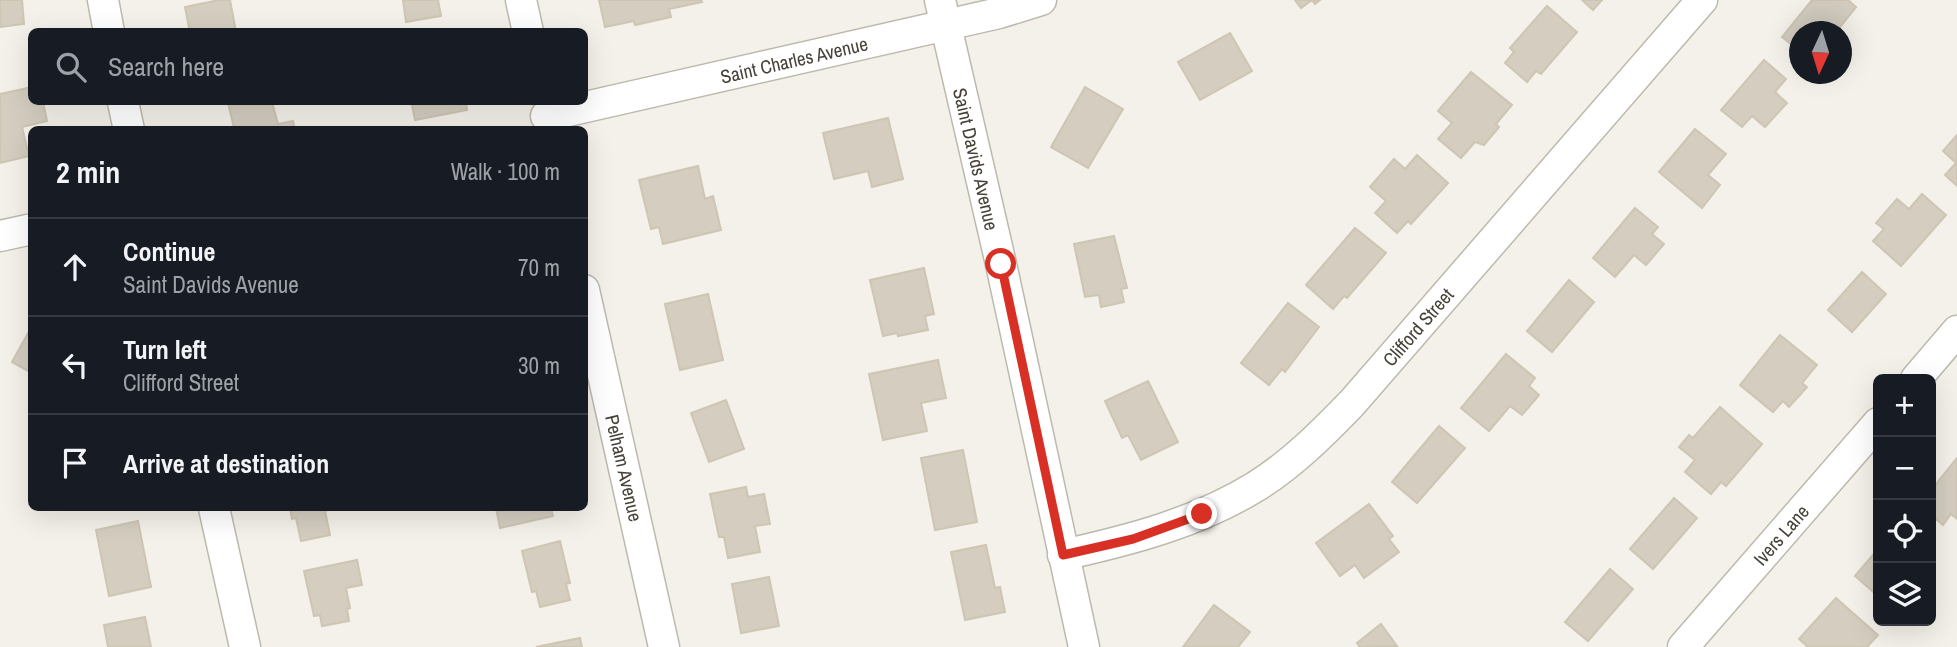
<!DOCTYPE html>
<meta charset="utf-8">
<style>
body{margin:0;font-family:"Archivo Narrow",sans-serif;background:#242831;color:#f1f3f6}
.controls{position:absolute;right:21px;bottom:21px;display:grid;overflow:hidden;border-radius:10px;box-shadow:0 7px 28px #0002}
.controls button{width:63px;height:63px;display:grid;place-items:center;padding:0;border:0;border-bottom:2px solid #363941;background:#171b24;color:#f1f3f6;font:35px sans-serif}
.compass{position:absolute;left:1789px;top:21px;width:63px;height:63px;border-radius:50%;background:#171b24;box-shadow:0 7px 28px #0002;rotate:184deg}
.stop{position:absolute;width:21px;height:21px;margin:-16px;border:5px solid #d93025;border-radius:50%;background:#fff}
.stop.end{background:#d93025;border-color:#fff;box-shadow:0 2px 7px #0008}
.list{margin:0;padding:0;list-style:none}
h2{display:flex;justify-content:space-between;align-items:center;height:91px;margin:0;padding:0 28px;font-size:30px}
h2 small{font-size:23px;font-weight:400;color:#9ea1a6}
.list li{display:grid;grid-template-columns:46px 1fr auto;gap:21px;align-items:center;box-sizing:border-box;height:98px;padding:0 28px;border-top:2px solid #363941}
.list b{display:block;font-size:26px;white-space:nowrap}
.list p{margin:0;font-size:23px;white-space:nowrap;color:#9ea1a6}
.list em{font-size:23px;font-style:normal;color:#9ea1a6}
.icon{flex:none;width:38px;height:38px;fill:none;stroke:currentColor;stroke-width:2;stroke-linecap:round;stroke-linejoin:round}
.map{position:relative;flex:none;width:1957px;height:647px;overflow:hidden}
.search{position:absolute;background:#171b24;box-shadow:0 7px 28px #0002;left:28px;top:28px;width:560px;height:77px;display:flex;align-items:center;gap:18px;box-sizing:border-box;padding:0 24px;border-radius:10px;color:#9ea1a6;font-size:26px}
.panel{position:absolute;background:#171b24;box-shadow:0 7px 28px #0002;left:28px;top:126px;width:560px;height:385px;border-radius:10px}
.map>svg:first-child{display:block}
</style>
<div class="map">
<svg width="1957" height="647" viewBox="0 0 1957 647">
<rect width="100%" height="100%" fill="#f3f1e9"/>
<g fill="#d4cdc0" stroke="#cec5b3" stroke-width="2">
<path d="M0,0H22L24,24L0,27Z"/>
<path d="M219,0H230L236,32H190L185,7Z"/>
<path d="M403,0H438L441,16L406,22Z"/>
<path d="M599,0H701L702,2L669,9L671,17L635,25L634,21L605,27Z"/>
<path d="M1295,0H1320L1315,4L1312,0L1301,8Z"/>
<path d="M1582,0H1602L1593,10Z"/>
<path d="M1812,0H1848L1856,7L1836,32H1800V51L1782,37Z"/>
<path d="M1547,6L1577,32L1541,74L1536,71L1527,82L1505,63L1514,52L1510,48Z"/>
<path d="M1230,33L1252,71L1200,100L1178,62Z"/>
<path d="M1764,60L1786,79L1775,92L1787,103L1765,127L1752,116L1742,127L1721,110Z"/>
<path d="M1471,72L1512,105L1496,124L1499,127L1484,145L1475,142L1461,158L1438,139L1452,123L1438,111Z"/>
<path d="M32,87V102H43L47,121L22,127L29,156L0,163V94Z"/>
<path d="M1085,87L1123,109L1088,168L1051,147Z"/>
<path d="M233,102H272L278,124L293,121L295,130H229L234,128L228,103Z"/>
<path d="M429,102H466L467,110L415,120L412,105Z"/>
<path d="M888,118L903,179L872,187L868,171L834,179L823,133Z"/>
<path d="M1695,129L1726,154L1708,175L1720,185L1702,208L1659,172Z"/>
<path d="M1957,135V186L1945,175L1956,163L1943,151Z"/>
<path d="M1417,155L1448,183L1411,224L1408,221L1397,233L1375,213L1386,201L1370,187L1394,159L1405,169Z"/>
<path d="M698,166L705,199L713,196L721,230L663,244L659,227L651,229L639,180Z"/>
<path d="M1922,194L1946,215L1901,266L1873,241L1884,229L1876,223L1897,199L1909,209Z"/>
<path d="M1635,208L1658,227L1652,234L1664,244L1646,265L1634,255L1615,277L1593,258Z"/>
<path d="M1355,228L1386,253L1347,298L1344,296L1333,309L1306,285Z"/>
<path d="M1114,236L1127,288L1121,289L1124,302L1101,307L1099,295L1085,297L1074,244Z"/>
<path d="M924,268L934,314L925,316L928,330L898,336L897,333L883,336L870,280Z"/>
<path d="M1862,272L1886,294L1852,332L1828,310Z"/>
<path d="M1569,280L1594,302L1552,352L1527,331Z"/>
<path d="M708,294L723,360L680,370L665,304Z"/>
<path d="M1288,303L1319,327L1285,372L1282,369L1269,385L1241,363Z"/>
<path d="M32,326V373L12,362Z"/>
<path d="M1780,335L1817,365L1802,383L1807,387L1789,407L1783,401L1773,412L1740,385Z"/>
<path d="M1506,354L1535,378L1529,386L1539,395L1522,415L1510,406L1489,431L1461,408Z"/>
<path d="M938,360L946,398L921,403L927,431L883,440L869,374Z"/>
<path d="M1148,381L1178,442L1141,460L1128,435L1122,438L1105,401Z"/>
<path d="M726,400L744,449L709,462L691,413Z"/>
<path d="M1720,407L1762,444L1726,486L1721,482L1711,494L1685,472L1695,460L1679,447L1689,435L1693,438Z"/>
<path d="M1439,426L1465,448L1417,503L1392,482Z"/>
<path d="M963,450L977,522L935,530L921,458Z"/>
<path d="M1957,458V519L1951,514L1943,525L1931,515V490Z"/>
<path d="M746,487L748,497L764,494L770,524L755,526L760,552L728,558L724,537H719L710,494Z"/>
<path d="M1674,498L1697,518L1653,569L1630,549Z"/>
<path d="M1369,504L1393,536L1389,539L1399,552L1364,578L1355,565L1340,576L1316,543Z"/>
<path d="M290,508H327L328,510L325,511L330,535L301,541L296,518L292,519Z"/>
<path d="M496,508H551L553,516L500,528Z"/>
<path d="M138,521L151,587L109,596L96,530Z"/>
<path d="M560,541L570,583L566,584L570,600L540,607L536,591L532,592L522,551Z"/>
<path d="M986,545L995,588L1000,587L1005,612L965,620L951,552Z"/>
<path d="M1878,549V596L1855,576Z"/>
<path d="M357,560L362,585L346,588L350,608L347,609L349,621L322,626L320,615L314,616L304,571Z"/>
<path d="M1610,569L1633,589L1588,641L1565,622Z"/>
<path d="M769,577L779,626L741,633L732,584Z"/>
<path d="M1836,598L1878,635L1867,647H1808L1799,639Z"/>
<path d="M1214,605L1250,632L1238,647H1183Z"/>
<path d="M145,617L151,647H108L104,625Z"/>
<path d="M1381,624L1397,646L1360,647L1357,643Z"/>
<path d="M580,638L582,647H536Z"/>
</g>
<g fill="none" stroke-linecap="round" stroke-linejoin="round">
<g stroke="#beb9ad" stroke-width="33">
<g id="street">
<path d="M103,0L109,32"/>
<path d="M521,0L528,32"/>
<path d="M940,0L1001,264L1084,647"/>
<path d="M123,102L129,130"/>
<path d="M546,116L999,13L1041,0"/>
<path d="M0,236L32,229"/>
<path d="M584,290L664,647"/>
<path d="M1916,379L1957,331"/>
<path d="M214,508L245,647"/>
<path d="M1063,555C1130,540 1196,523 1255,487C1291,465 1323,433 1352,403L1702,0"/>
<path d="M1683,647L1878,423"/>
</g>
</g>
<use href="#street" stroke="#fff" stroke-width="30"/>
</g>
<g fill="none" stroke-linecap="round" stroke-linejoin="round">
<path stroke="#d93025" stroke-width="9" d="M1001,264L1063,555L1133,539L1202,514"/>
</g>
<g text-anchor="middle" stroke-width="5" stroke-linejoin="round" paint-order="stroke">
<g font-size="19" fill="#464238" stroke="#fff">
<text transform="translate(794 60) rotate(-13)" y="7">Saint Charles Avenue</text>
<text transform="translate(976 159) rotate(77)" y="7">Saint Davids Avenue</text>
<text transform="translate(1418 327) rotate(-49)" y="7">Clifford Street</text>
<text transform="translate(624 468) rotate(77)" y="7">Pelham Avenue</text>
<text transform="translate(1781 535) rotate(-49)" y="7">Ivers Lane</text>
</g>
</g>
</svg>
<div class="controls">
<button>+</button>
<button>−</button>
<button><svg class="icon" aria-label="locate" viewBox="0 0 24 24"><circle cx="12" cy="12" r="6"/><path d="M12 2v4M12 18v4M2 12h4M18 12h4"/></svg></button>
<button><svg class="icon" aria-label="layers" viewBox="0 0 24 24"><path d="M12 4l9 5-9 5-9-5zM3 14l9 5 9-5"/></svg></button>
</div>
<svg class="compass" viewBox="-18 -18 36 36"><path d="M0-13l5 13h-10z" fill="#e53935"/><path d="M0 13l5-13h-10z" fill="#9ea1a6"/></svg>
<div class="stop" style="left:1001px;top:264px"></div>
<div class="stop end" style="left:1202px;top:514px"></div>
<div class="search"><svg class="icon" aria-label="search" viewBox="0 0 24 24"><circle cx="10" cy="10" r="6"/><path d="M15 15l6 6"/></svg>Search here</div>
<section class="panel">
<h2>2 min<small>Walk · 100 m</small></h2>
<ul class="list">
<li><svg class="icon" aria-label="ahead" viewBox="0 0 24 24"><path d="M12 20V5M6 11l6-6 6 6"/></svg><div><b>Continue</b><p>Saint Davids Avenue</p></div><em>70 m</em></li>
<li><svg class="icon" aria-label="left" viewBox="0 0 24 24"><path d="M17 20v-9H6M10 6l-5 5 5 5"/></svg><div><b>Turn left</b><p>Clifford Street</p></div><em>30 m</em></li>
<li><svg class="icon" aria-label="arrive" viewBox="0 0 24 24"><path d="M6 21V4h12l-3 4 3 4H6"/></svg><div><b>Arrive at destination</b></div></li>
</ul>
</section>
</div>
